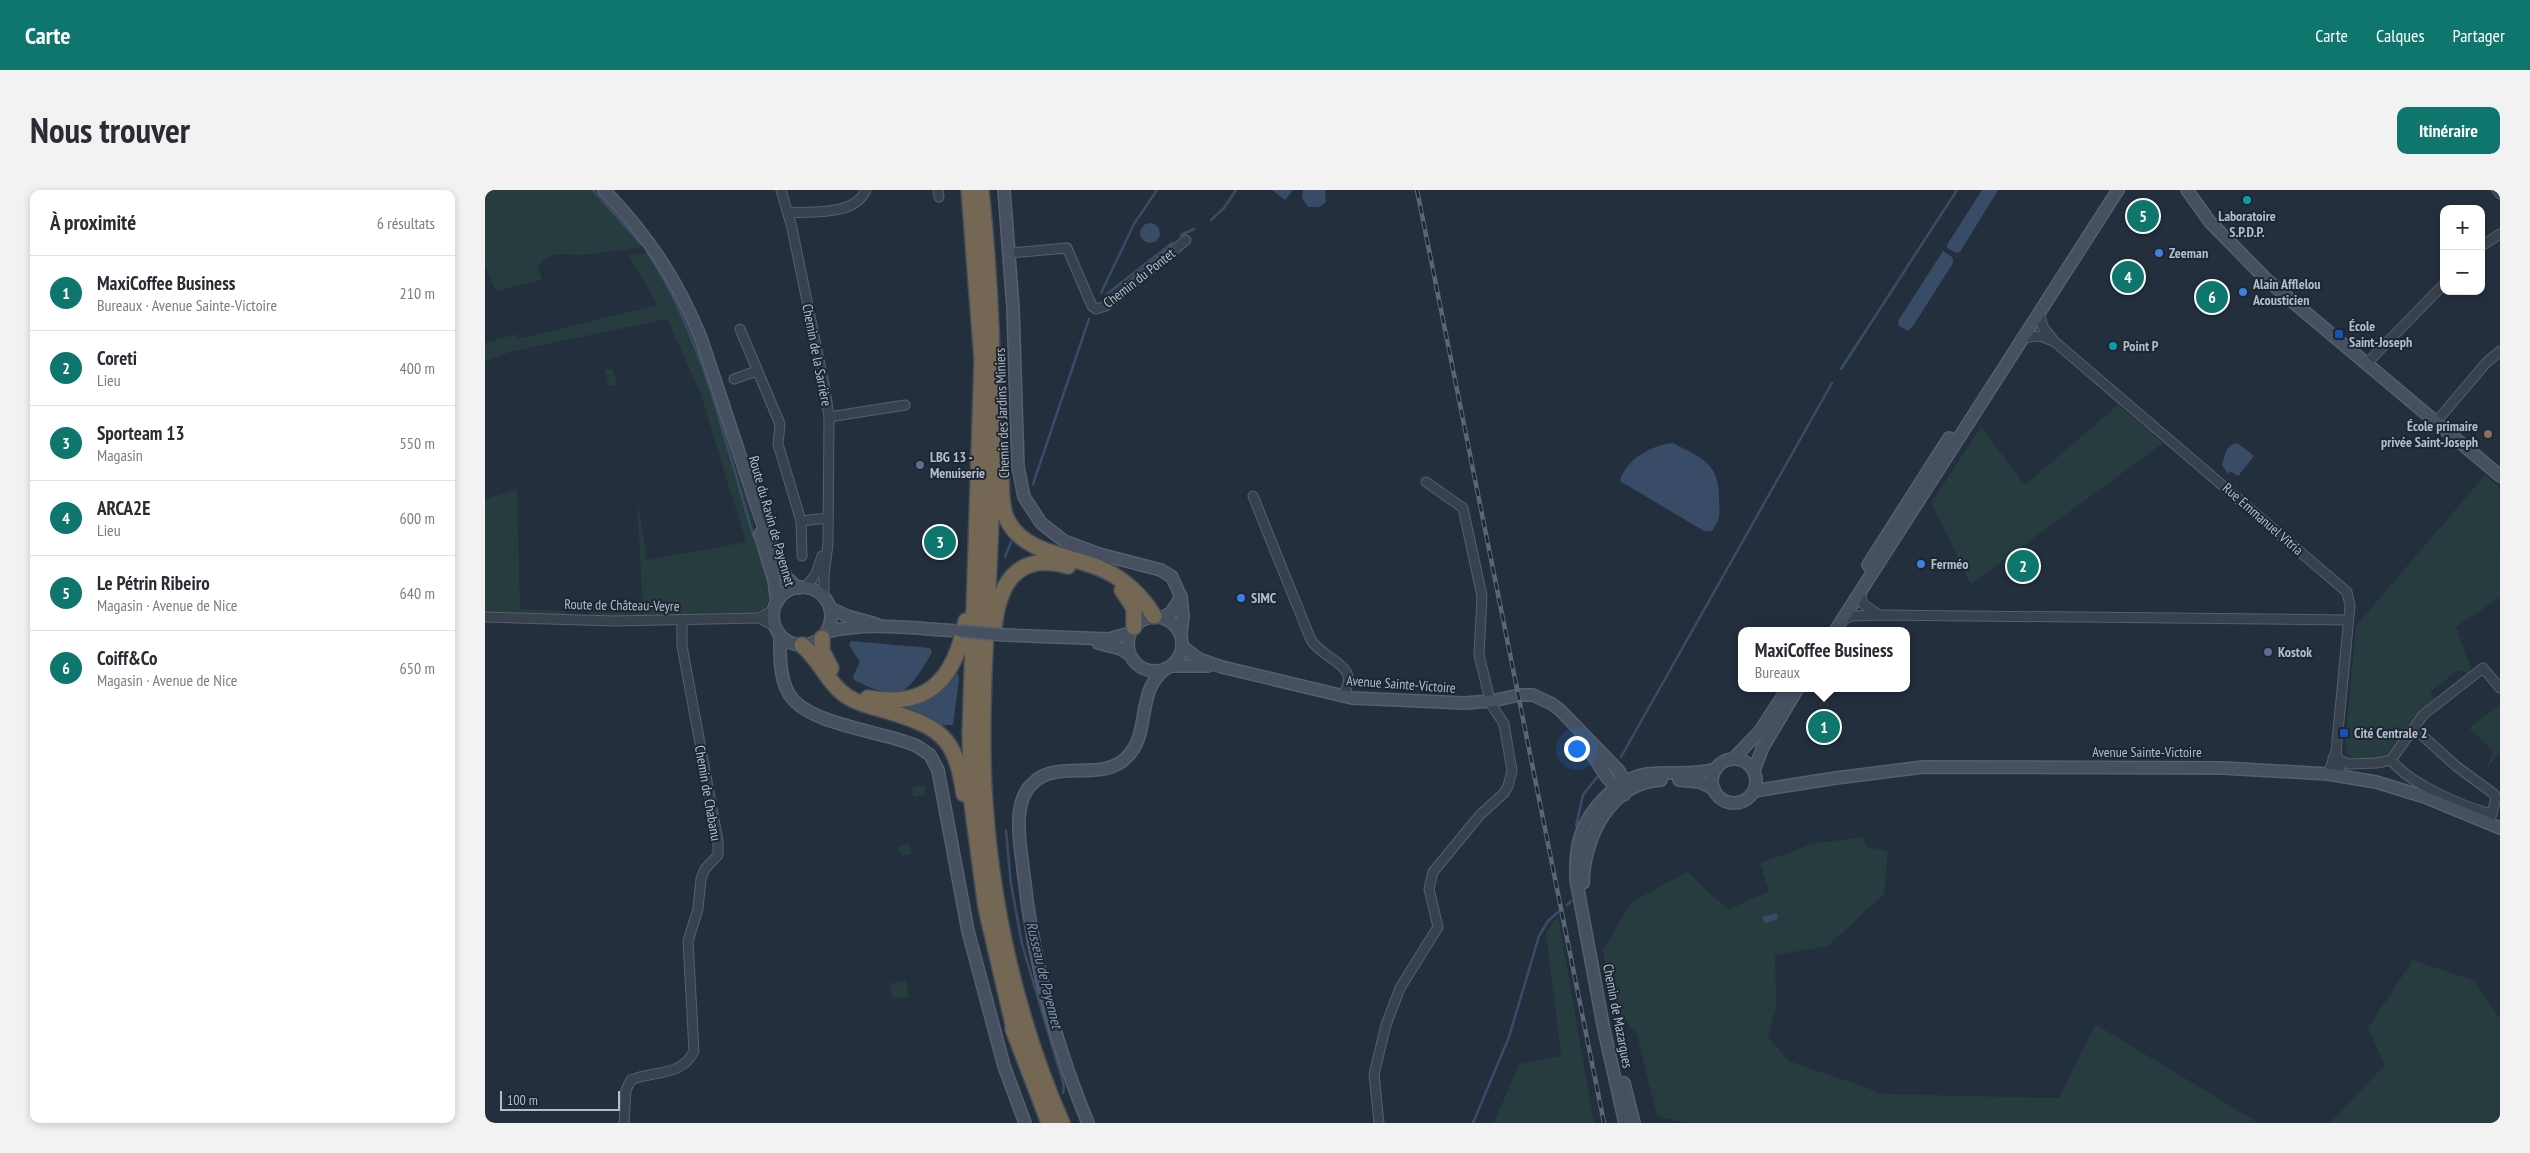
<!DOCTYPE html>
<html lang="fr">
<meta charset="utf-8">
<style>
body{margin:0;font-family:"PT Sans Narrow",sans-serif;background:#f2f2f3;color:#2b2b33}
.controls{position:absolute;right:15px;top:15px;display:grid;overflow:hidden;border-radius:10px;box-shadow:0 2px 8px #0003}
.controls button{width:45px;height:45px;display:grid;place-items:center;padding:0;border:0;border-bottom:1px solid #e1e1e2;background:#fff;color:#2b2b33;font:25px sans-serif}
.scale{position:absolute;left:15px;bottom:12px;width:120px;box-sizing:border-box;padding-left:5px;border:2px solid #b4bcc9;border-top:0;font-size:14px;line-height:18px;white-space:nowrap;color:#b4bcc9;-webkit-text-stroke:4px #1d2633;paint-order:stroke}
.you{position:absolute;left:1091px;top:558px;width:18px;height:18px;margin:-12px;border:4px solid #fff;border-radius:50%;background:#1a73e8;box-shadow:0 0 0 8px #1a73e833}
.badge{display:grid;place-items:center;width:32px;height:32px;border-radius:50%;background:#0f766e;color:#fff;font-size:16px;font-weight:700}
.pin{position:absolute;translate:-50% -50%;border:2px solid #fff;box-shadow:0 1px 5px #0006}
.popup{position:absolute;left:1253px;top:437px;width:172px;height:65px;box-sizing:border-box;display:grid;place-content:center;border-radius:10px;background:#fff;filter:drop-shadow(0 1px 4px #0005);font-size:16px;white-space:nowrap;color:#7c7c81}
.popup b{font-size:19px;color:#2b2b33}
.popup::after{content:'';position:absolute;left:50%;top:100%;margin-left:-10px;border:10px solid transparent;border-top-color:#fff}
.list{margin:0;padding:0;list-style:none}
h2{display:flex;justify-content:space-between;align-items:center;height:65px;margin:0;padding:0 20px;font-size:21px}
h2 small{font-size:16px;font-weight:400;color:#7c7c81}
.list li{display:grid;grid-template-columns:32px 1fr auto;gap:15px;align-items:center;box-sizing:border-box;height:75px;padding:0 20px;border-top:1px solid #e1e1e2}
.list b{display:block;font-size:19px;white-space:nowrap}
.list p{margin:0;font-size:16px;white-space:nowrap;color:#7c7c81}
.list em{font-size:16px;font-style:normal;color:#7c7c81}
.map{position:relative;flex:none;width:2015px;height:933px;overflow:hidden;border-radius:10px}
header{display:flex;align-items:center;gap:30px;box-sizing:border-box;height:70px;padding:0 25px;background:#0f766e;color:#fff}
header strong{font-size:24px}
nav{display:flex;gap:28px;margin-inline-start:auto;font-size:18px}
.intro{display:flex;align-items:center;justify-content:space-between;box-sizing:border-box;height:120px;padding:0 30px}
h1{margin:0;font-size:35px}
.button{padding:12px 22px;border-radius:10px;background:#0f766e;color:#fff;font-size:18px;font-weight:700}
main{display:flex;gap:30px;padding:0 30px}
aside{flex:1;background:#fff;border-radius:10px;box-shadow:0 2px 8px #0003}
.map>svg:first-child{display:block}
</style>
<header>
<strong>Carte</strong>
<nav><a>Carte</a><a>Calques</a><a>Partager</a></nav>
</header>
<div class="intro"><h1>Nous trouver</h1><a class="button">Itinéraire</a></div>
<main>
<aside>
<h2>À proximité<small>6 résultats</small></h2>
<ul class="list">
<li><span class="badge">1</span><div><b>MaxiCoffee Business</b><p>Bureaux · Avenue Sainte-Victoire</p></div><em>210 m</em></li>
<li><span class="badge">2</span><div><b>Coreti</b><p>Lieu</p></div><em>400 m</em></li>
<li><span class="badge">3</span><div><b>Sporteam 13</b><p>Magasin</p></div><em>550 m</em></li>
<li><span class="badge">4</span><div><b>ARCA2E</b><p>Lieu</p></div><em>600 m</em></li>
<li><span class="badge">5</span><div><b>Le Pétrin Ribeiro</b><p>Magasin · Avenue de Nice</p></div><em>640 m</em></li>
<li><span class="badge">6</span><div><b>Coiff&amp;Co</b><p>Magasin · Avenue de Nice</p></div><em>650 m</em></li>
</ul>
</aside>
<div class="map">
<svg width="2015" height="933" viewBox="0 0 2015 933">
<rect width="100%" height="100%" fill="#242f3e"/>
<g fill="#263c3f">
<path d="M0,0H112L158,54L154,58L98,65L72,64L59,69L53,77L57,90L11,101L0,77Z"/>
<path d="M164,60L182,90L205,136L267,325L273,358L287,401L281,417L271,423L258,426L106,427L104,422L158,423L152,308L162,370L261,352L215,202L182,129L24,162L0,171V153L31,144L33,149L173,115L143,64L156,65Z"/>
<path d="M128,179L132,195L124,196L120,180Z"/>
<path d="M1633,215L1678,253L1486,394L1446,313L1496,237L1540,295Z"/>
<path d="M2000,285L2014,297L2015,407L1971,437L1985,477L1984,484L1973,480L1945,502L1949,509L1928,528L1906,564C1896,570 1874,572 1863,566L1860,557L1871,436Z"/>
<path d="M32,300L35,419L81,421L78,426L0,425V309Z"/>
<path d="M2015,515V565L2012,564L1996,588L2009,562L1984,538Z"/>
<path d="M440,595L441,605L428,607L427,597Z"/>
<path d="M1378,647L1382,657L1403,661L1399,704L1343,756L1290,765L1291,817L1283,847L1304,871L1399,904L1574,908L1610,834L1774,933H1201L1172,926L1152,845L1127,813L1118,760L1147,712L1202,682L1243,720L1284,701L1275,673L1327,654Z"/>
<path d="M425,654L427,664L417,666L413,656Z"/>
<path d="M1073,725L1109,933H1009L1034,874L1076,866L1061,743Z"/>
<path d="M1928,770L1989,791L2015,829V933H1845L1900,875L1883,838Z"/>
<path d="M421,790L424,807L408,809L404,794Z"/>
</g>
<g fill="#394c67">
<path d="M787,0H808L800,10Z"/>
<path d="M818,0H840L841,12L835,17H823L817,8Z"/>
<path d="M1497,0H1513L1475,62L1471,63L1462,58V55Z"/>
<circle cx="665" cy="43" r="10"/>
<path d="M1458,61L1468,68V73L1428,136L1423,141L1414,136L1413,131Z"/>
<path d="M1188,253C1216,268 1234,272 1234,308C1234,325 1237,326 1227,341H1219L1135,291C1141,269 1167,255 1188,253Z"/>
<path d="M1752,253L1769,266L1753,286L1745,281L1743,284L1737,275C1741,265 1740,255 1752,253Z"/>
<path d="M366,451L445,458L447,463C420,505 418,514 369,490L368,486L375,472L364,455Z"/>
<path d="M470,484H473L474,489L468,535H457L421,519L455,499Z"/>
<path d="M1292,723L1293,729L1280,733L1277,727Z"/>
</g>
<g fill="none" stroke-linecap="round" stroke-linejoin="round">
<g stroke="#394c67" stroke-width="2.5">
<path d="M108,0L156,54"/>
<path d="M726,30L739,18L751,0"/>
<path d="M696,45L709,39"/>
<path d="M163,63C218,148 240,252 269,348"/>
<path d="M616,103L649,34L672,0"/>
<path d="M622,104L687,53"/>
<path d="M1356,179L1472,0"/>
<path d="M548,294L604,129"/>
<path d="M520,367L526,352"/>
<path d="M1136,567L1347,193"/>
<path d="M1091,636L1098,605L1113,586"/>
<path d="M521,641L526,694L537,754L579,896L578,903"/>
<path d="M1082,715L1086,711"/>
<path d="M988,933L1024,847L1054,746L1063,731L1073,722"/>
</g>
<g stroke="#565f6c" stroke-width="11">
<g id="street">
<path d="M296,0L307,38L340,199L344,227L343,354L339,385V407"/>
<path d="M453,0L454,7"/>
<path d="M2012,0L2015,4"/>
<path d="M304,23C328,21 370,26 381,0"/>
<path d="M1996,56L2015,44"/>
<path d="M524,63L582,58L607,116L611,119L621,116L701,50"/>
<path d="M1554,122L1558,137L1570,152L1862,402L1865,416L1851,562"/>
<path d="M255,139L295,234L293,254L316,331L317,366"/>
<path d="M1536,148L1555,146L1568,151"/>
<path d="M1885,170L1959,94"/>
<path d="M249,189L272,181"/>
<path d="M344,227L420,215"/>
<path d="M1951,232L2001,173L2015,161"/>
<path d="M768,306L826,450C839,471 879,475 857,506"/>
<path d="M316,331L343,328"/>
<path d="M320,398L331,384L337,366"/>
<path d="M1375,402L1378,414L1393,424"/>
<path d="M290,419L274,428L290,436"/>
<path d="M0,427L129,431L274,428"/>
<path d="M1357,430L1367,426L1396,425L1863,430"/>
<path d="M1929,538L1971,576L2009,604L2011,608L2004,634"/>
<path d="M1848,568L1864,574L1892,573L1906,570L1938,525L1998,478L2015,498"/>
<path d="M1906,570C1925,594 1978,617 2007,624"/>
<path d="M1843,584L1851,562L1856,586"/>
<path d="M139,933L141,900L146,890C169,880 197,887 209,861L203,751L213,719L216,689L220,679L233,665V651L197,456V431"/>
<path d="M894,933L889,884L901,835L915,798L953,737L944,699L948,682L995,625L1019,603L1023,596L1027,581L1019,534L1006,514L994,465L997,406L978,318L941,292"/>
</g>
</g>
<g stroke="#565f6c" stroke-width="14">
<g id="secondary">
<path d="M119,0C163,46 192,89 216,148L279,338L301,387L313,398"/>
<path d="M519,0L528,118L533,277L539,307L556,333L579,351L614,364L676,380L687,387L696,407L698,426L696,444"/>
<path d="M1702,0L1725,32L1782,90L2015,286"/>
<path d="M275,344L289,390L292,412"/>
<path d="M1383,375L1464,248"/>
<circle cx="317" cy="426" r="29"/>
<path d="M345,418L362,426L391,434"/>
<circle cx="670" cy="454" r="27"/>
<path d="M678,427L686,423L696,407"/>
<path d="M1350,441L1633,0"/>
<path d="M342,442C384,431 432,439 475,441"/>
<path d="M295,445C295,463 294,485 303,502C319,535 399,541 432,556L445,565L453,580L483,741L519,876L540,933"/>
<path d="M520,445L624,449L645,443"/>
<path d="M613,453L636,459L645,465"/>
<path d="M698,457L714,469L737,477L867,508L979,513L1007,511L1034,505H1048L1067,514L1075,520L1134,581L1140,593L1139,605"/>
<path d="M687,476H723"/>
<path d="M1100,553L1121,586L1136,603"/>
<circle cx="1249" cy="591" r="22"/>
<path d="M1248,569L1275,541L1303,498"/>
<path d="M1269,580L1278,557L1313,498"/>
<path d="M1194,590L1215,592L1229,599"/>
<path d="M1269,601L1351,588L1438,577L1738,578L1843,584L1891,592L1940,607L2015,638"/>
<path d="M1098,693C1099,648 1125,593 1176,590"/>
<path d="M1139,893L1149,933"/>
<path d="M603,933C569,851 547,766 538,678C535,653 527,613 547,594C572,568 617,593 642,567C667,541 650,503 680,479"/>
<path d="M1140,933L1119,840L1091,689C1091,675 1091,661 1095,647C1104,619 1132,589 1162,584C1186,581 1206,586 1231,579"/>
</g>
</g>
<g stroke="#434c59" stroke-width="18">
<g id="highway">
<path d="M484,0L497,170L485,545L487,614L501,718L531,847"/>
<path d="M496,0C509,117 510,238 505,355C502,436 495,516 499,597C505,711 531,828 577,933"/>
<path d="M516,281C517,295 515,313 521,327C536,364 587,365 619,380C639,389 658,407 669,426"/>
<path d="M637,400L649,418V437"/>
<path d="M509,438C514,392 533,362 583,376"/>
<path d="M337,448V461L346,478"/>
<path d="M317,455C335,470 343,494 363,507C374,514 387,517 399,520C454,537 470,544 479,604"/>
<path d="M383,508C445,519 470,487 481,431"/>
<path d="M528,839L564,933"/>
</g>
</g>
<use href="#street" stroke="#38414e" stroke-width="9"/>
<use href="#secondary" stroke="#465061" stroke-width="11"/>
<use href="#highway" stroke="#746855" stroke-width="15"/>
<g stroke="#5a6575" stroke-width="4.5">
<path id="rail" d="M932,0L1119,933"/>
</g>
<use href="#rail" stroke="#1d2633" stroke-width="2.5" stroke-dasharray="8" stroke-linecap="butt"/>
<g stroke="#565f6c" stroke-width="14" stroke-linecap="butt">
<path id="secondary-bridge" d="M475,441L520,445"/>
</g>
<use href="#secondary-bridge" stroke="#465061" stroke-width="11"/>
</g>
<g fill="#0f9aa8" stroke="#1d2633" stroke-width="2">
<circle cx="1762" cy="10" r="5"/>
<circle cx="1628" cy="156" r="5"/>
</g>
<g fill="#3f7fe0" stroke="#1d2633" stroke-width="2">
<circle cx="1674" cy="63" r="5"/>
<circle cx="1758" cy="102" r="5"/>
<circle cx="1436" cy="374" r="5"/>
<circle cx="756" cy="408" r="5"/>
</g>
<g fill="#1a4fb4" stroke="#1d2633" stroke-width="2">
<rect x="1849" y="139" width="10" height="10" rx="2.5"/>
<rect x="1854" y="538" width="10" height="10" rx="2.5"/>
</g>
<circle fill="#8d6e63" stroke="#1d2633" stroke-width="2" cx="2003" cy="244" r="5"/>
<g fill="#5c6f8a" stroke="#1d2633" stroke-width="2">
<circle cx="435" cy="275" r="5"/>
<circle cx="1783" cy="462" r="5"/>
</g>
<g text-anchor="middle" stroke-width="4" stroke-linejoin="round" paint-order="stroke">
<g font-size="14" font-weight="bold" fill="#b4bcc9" stroke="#1d2633" text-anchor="start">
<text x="1762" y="31" text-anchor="middle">Laboratoire<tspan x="1762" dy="16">S.P.D.P.</tspan></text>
<text x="1684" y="68">Zeeman</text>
<text x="1768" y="99">Alain Afflelou<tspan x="1768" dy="16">Acousticien</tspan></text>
<text x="1864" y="141">École<tspan x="1864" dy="16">Saint-Joseph</tspan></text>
<text x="1638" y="161">Point P</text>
<text x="1993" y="241" text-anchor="end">École primaire<tspan x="1993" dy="16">privée Saint-Joseph</tspan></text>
<text x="445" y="272">LBG 13 -<tspan x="445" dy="16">Menuiserie</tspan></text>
<text x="1446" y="379">Ferméo</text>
<text x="766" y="413">SIMC</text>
<text x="1793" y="467">Kostok</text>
<text x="1869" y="548">Cité Centrale 2</text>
</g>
<g font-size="14" fill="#b4bcc9" stroke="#1d2633">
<text transform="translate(654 88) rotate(-38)" y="5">Chemin du Pontet</text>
<text transform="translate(332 165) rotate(79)" y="5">Chemin de la Sarrière</text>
<text transform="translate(517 223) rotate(-92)" y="5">Chemin des Jardins Miniers</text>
<text transform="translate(1778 329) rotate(41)" y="5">Rue Emmanuel Vitria</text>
<text transform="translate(287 331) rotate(74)" y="5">Route du Ravin de Payennet</text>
<text transform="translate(137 415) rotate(1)" y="5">Route de Château-Veyre</text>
<text transform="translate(916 494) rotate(4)" y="5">Avenue Sainte-Victoire</text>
<text x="1662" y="567">Avenue Sainte-Victoire</text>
<text transform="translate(223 603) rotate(80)" y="5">Chemin de Chabanu</text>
<text transform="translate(1133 826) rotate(79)" y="5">Chemin de Mazargues</text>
</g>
<g font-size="15" font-style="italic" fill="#7c92b1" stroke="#1d2633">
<text transform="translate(559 785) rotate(76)" y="5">Russeau de Payennet</text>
</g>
</g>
</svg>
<div class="controls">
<button>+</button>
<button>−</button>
</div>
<div class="scale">100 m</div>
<div class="you"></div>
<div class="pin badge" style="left:1339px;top:537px">1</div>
<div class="popup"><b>MaxiCoffee Business</b>Bureaux</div>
<div class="pin badge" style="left:1538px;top:376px">2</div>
<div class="pin badge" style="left:455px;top:352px">3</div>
<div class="pin badge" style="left:1643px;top:87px">4</div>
<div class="pin badge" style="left:1658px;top:26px">5</div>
<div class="pin badge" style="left:1727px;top:107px">6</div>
</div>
</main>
